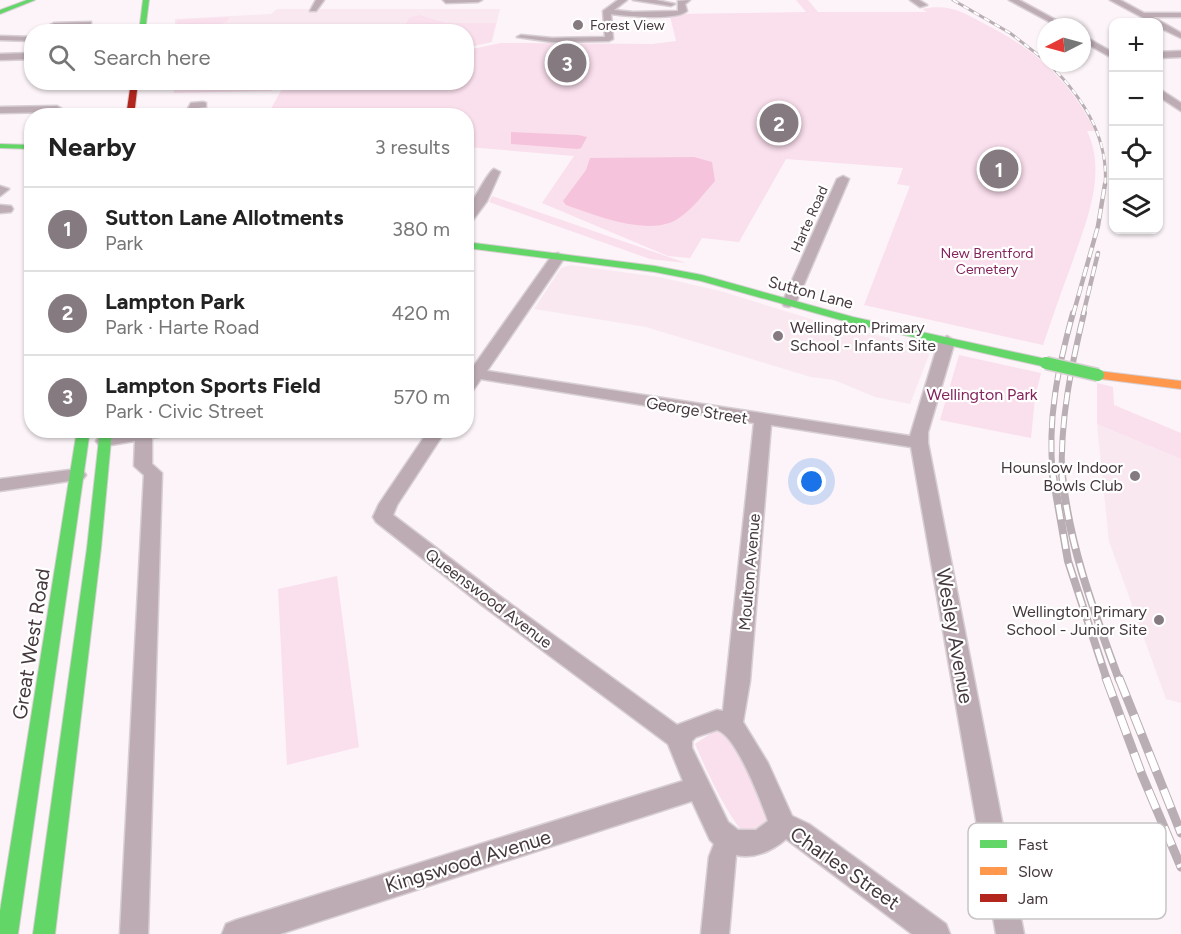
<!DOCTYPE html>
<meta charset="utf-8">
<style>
body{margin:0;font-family:Figtree,sans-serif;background:#f2f2f2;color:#222}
.controls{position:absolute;right:18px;top:18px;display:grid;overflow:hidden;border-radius:12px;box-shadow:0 2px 4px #0004}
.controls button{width:54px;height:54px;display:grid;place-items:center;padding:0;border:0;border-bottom:2px solid #e0e0e0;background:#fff;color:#222;font:30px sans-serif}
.compass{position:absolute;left:1037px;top:18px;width:54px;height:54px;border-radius:50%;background:#fff;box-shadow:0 2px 4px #0004;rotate:264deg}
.you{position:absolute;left:812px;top:482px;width:21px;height:21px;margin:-15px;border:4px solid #fff;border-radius:50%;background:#1a73e8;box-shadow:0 0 0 9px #1a73e833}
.badge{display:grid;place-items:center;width:39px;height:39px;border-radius:50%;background:#857a7f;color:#fff;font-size:20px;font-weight:700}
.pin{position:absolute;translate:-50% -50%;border:3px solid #fff;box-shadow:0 2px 6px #0006}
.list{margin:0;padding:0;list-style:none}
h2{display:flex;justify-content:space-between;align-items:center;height:78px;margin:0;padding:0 24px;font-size:26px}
h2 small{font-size:20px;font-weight:400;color:#767676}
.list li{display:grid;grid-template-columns:39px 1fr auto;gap:18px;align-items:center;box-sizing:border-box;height:84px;padding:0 24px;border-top:2px solid #e0e0e0}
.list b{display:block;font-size:22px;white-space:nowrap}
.list p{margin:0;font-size:20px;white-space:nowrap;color:#767676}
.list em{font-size:20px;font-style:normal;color:#767676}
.icon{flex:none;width:33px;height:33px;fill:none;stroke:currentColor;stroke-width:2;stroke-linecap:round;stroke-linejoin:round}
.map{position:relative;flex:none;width:1181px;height:934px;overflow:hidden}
.search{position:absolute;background:#fff;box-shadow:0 2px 4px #0004;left:24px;top:24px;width:450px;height:66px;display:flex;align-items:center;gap:15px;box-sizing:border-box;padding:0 21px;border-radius:24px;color:#767676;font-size:22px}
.panel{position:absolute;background:#fff;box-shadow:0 2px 4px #0004;left:24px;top:108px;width:450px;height:330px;border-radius:24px}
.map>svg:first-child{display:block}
</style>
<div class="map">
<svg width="1181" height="934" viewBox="0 0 1181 934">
<rect width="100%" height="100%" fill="#fcf4f8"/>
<g fill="#f9e8f0">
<path d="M277,9H500L492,42L467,48L466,32H175V19L271,14Z"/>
<path d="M571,265L659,277L720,291L821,322L920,345L925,348L929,355L910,404L875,397L834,380L811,377L646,327L534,309L561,268Z"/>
<path d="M1097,424L1181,459V703L1166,699L1109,541Z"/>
</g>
<g fill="#fadfec">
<path d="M796,0H808L818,12H927L922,9C949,4 960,11 983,23C1033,48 1070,80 1095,131H1087C1108,174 1085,224 1071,266C1061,292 1052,319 1043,345L864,305L910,186L897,184L903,168L786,159L739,242L702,238L690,258L668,256L542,203L574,156L467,147L466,116H267L283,87L308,83L466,82L467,50L501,43L653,44L676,41L670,16L674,14L806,12Z"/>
<path d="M419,15L446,23H496L491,42L467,47L466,32L391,31L393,28H404L409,18Z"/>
<path d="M229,17L227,22L220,23L230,25L225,31H176L177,20Z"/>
<path d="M174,83V82L290,83L277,85L271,91L174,93Z"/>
<path d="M492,196L686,263L650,259L489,202Z"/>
<path d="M959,355L1041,373L1035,398L1031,438L940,420Z"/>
<path d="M1097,383L1113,387L1114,405L1181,433V459L1097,424Z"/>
<path d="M337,576L359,747L287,765L278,589Z"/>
<path d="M719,728L736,743L770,814L762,829H740C721,802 708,774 695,744Z"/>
</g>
<g fill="#f5c4dc">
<path d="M511,132L578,135L587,137L581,148L578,149L511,144Z"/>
<path d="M694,157L712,162L715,181C704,193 693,209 679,218C651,238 595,215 566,205L563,201L586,170L590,158Z"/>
</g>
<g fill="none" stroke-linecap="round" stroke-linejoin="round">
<g stroke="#d7cfd3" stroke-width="3">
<g id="street">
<path d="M316,0H324L316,11H310Z"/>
<path d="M443,0H482L478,2L446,3Z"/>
<path d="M618,0H627L614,10L633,12L678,11V1L690,0L685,4L687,11C676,21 627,16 611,14L613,39L609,41L552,42L517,37L521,35L552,38L605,37L603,11Z"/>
<path d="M633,0H656L675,4L671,6Z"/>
<path d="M910,0H919L927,5L920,7Z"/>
<path d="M1009,0H1019L1069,27H1059Z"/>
<path d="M1110,0H1120L1144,13H1181V17H1153L1181,33V38L1158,27V22H1151Z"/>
<path d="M91,22V32H83L84,26L54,27L50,25L54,23Z"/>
<path d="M1082,35L1114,53V59L1082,41Z"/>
<path d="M0,36L32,37V41L0,40Z"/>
<path d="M1181,51V57L1158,58V52Z"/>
<path d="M32,53V59L0,60V54Z"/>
<path d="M1158,88L1181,103V111L1158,96Z"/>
<path d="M203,102L206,103V107L198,108L194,116H184L191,103Z"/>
<path d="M0,107L57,106L62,109L57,112L0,113Z"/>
<path d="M494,169L500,172L487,201L470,224L466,225C466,220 466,214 468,210C472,202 489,171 494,169Z"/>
<path d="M843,176L849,179L796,303L789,307L784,306L782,303L837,179Z"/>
<path d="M0,186L9,189L0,196Z"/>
<path d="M0,205L11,206L13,209L11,212L0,213Z"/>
<path d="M558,253L565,257L487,371L910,436L939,341L947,336L955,341L928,432V443L1024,934H996L911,447L771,425L750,681L743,722L768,763L792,816L809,824L946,924L950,934H912L786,839C772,851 754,859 736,855L729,934H701L709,857L714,844L710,840L692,801L280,934H222L226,924L236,920L683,781L668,744L483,606L376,522L373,517L379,504L429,430H446L397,505L393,515L497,594L677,725L717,710L723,711L754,423L481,379L472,392L466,394L468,374L553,254ZM717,730C736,735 759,797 766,815L768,821L756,830H738L728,822L692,748V741L696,737Z"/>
<path d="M135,430H177L175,434L152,438V464L162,473L148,934H120L144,475L134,466L135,441L105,446L99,445L96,441L99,437Z"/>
<path d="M77,469L83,471L86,475L83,479L0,491V479Z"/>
</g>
</g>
<g stroke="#d7cfd3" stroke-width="2">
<g id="fast">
<path d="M27,0H35L0,14V10Z"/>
<path d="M143,0H149L145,32H139Z"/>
<path d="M0,144L32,145V149L0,148Z"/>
<path d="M466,242L655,266L702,275L853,317L1046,359L1052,363L1046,367L851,323L701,281L655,272L466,248Z"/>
<path d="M77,430H90L18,934H0V911Z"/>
<path d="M100,430H112L101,548L55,934H33L87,548Z"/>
</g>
</g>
<g stroke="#d7cfd3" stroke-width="2">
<path id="slow" d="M1098,371L1181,381V389L1094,378L1092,375Z"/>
</g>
<g stroke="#d7cfd3" stroke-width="2">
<path id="jam" d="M131,82H138L134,116H126Z"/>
</g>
<use href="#street" fill="#bdacb4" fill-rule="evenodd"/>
<use href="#fast" fill="#63d668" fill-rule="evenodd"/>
<use href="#slow" fill="#ff974d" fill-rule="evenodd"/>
<use href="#jam" fill="#b3261e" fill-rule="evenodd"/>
<g stroke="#b9aeb3" stroke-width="3">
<g id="rail-far4">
<path d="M953,0L1010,33L1046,61"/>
<path d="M1048,63C1082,96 1109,136 1105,185"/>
</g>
</g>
<g stroke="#b9aeb3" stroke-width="4.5">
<g id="rail-far3">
<path d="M1073,315L1098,226L1105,184"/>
<path d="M1083,315L1098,253"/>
</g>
</g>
<g stroke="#b9aeb3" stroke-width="6">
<g id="rail-far2">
<path d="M1053,476C1047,420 1058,367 1073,313"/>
<path d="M1062,476C1060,421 1071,367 1084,313"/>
</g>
</g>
<g stroke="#b9aeb3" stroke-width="8">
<g id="rail-far1">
<path d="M1053,475L1068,561L1107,680"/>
<path d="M1062,475C1069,546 1095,614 1119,680"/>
</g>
</g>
<g stroke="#b9aeb3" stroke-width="9">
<g id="rail">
<path d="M1106,678L1142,775L1181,867"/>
<path d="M1119,678L1181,833"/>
</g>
</g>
<use href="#rail-far4" stroke="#fff" stroke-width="2" stroke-dasharray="6" stroke-linecap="butt"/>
<use href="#rail-far3" stroke="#fff" stroke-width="3" stroke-dasharray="10" stroke-linecap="butt"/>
<use href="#rail-far2" stroke="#fff" stroke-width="4" stroke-dasharray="12" stroke-linecap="butt"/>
<use href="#rail-far1" stroke="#fff" stroke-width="5" stroke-dasharray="15" stroke-linecap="butt"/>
<use href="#rail" stroke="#fff" stroke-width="7" stroke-dasharray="20" stroke-linecap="butt"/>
<g stroke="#d7cfd3" stroke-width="15" stroke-linecap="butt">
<path id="fast-bridge" d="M1046,363L1098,375"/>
</g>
<use href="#fast-bridge" stroke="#63d668" stroke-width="12"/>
</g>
<g fill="#857a7f" stroke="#fff" stroke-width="2">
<circle cx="578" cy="25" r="6"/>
<circle cx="778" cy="336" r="6"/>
<circle cx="1135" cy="476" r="6"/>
<circle cx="1159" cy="620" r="6"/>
</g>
<g text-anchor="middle" stroke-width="4.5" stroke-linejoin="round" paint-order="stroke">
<g font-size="14" fill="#45383e" stroke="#fff" text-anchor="start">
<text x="590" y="30">Forest View</text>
</g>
<g font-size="14" fill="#45383e" stroke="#fff">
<text transform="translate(809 219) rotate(-66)" y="5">Harte Road</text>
</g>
<g font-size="14" fill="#84245c" stroke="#fff">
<text x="987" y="258">New Brentford<tspan x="987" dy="16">Cemetery</tspan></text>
</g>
<g font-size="16" fill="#45383e" stroke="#fff">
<text transform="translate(811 292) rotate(15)" y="6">Sutton Lane</text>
<text transform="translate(697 410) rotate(9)" y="6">George Street</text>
<text transform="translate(749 572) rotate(-85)" y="6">Moulton Avenue</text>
<text transform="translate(489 598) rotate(37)" y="6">Queenswood Avenue</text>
</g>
<g font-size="16" fill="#45383e" stroke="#fff" text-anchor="end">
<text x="790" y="333" text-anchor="start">Wellington Primary<tspan x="790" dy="18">School - Infants Site</tspan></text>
<text x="1123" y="473">Hounslow Indoor<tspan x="1123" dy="18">Bowls Club</tspan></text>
<text x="1147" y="617">Wellington Primary<tspan x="1147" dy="18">School - Junior Site</tspan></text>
</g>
<g font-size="16" fill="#84245c" stroke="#fff">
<text x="982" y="400">Wellington Park</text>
</g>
<g font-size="20" fill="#45383e" stroke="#fff">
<text transform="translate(955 636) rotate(80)" y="7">Wesley Avenue</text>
<text transform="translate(31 644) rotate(-81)" y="7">Great West Road</text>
<text transform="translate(468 861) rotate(-17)" y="7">Kingswood Avenue</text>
<text transform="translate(845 868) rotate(35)" y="7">Charles Street</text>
</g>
</g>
<rect x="968" y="823" width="198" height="96" rx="9" fill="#fff" stroke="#c7c3c5" stroke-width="1.5"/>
<rect x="980" y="840" width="27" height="8" fill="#63d668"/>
<rect x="980" y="867" width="27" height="8" fill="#ff974d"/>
<rect x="980" y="894" width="27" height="8" fill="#b3261e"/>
<g font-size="16" fill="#45383e">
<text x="1018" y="850">Fast</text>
<text x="1018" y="877">Slow</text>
<text x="1018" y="904">Jam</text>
</g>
</svg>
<div class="controls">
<button>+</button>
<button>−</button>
<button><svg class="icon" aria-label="locate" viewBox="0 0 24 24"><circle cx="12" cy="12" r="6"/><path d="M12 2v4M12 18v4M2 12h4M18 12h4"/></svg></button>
<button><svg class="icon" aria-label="layers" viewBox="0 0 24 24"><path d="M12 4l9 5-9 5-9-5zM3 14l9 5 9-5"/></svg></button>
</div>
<svg class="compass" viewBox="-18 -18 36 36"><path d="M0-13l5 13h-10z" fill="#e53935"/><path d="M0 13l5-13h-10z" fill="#767676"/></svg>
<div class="you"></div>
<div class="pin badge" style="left:999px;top:169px">1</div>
<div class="pin badge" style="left:779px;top:123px">2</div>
<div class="pin badge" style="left:567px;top:63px">3</div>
<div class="search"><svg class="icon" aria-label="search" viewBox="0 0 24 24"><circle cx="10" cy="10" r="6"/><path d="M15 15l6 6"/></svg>Search here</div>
<section class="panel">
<h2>Nearby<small>3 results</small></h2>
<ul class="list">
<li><span class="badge">1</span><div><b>Sutton Lane Allotments</b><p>Park</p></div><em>380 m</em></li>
<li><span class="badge">2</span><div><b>Lampton Park</b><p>Park · Harte Road</p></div><em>420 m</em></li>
<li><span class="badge">3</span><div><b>Lampton Sports Field</b><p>Park · Civic Street</p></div><em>570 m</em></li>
</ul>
</section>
</div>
